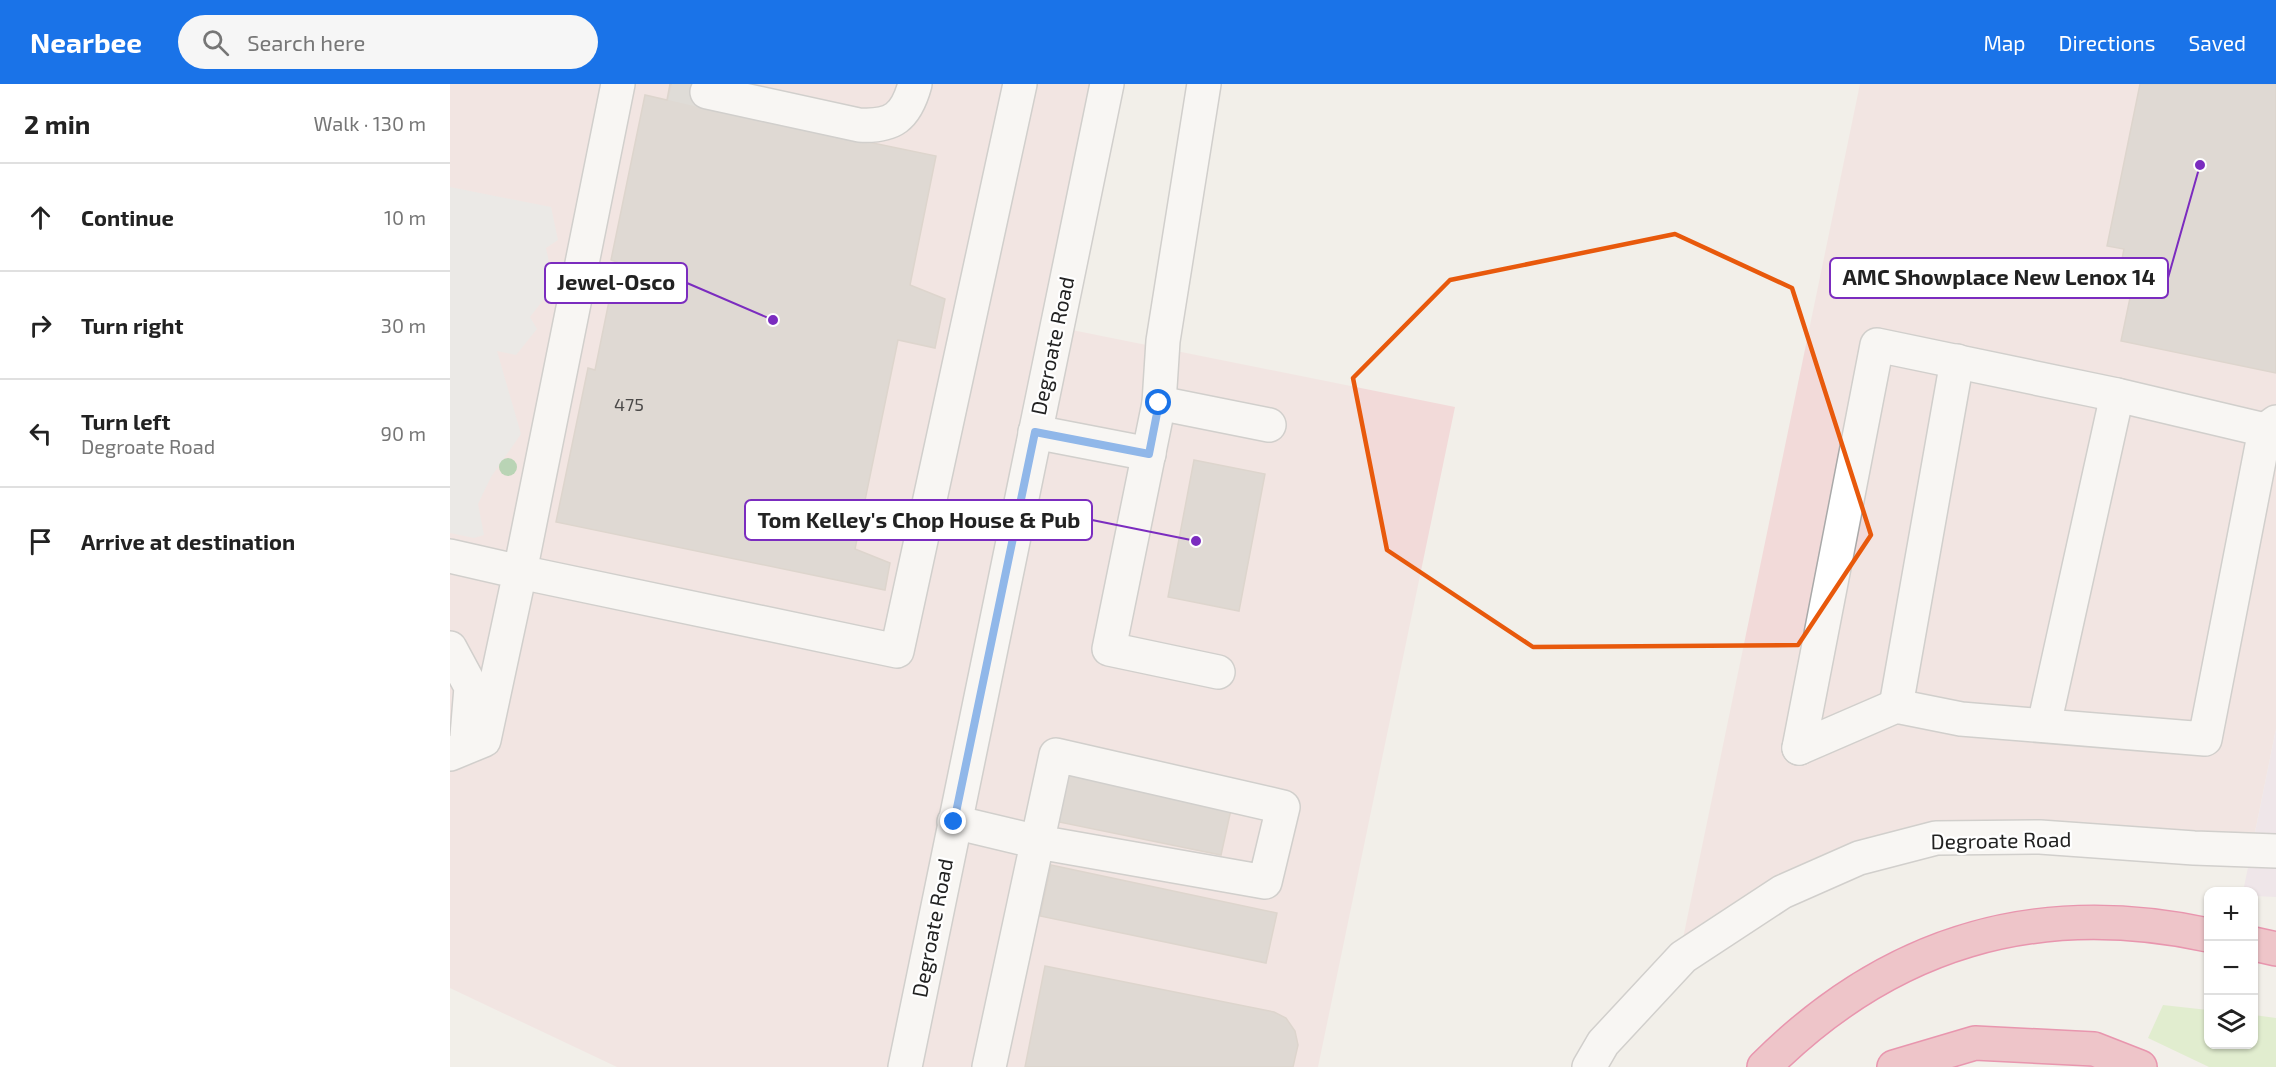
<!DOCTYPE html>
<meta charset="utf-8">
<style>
body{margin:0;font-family:"Exo 2",sans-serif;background:#f6f6f6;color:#222}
.controls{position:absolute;right:18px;bottom:18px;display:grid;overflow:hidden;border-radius:12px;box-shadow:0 2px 4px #0004}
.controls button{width:54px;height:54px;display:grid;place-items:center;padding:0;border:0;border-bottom:2px solid #e0e0e0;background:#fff;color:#222;font:30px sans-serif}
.stop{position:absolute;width:18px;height:18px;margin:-14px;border:4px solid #1a73e8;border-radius:50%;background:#fff}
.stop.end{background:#1a73e8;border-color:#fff;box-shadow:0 2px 6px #0008}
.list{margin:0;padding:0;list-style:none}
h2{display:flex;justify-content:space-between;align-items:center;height:78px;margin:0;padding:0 24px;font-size:26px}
h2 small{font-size:20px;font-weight:400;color:#767676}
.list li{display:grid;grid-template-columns:39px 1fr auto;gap:18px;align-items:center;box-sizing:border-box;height:108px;padding:0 24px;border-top:2px solid #e0e0e0}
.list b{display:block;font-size:22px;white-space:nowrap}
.list p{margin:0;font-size:20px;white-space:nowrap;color:#767676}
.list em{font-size:20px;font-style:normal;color:#767676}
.icon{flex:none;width:33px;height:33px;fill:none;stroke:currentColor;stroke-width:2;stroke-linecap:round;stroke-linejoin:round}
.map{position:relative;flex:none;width:1826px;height:983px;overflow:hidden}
header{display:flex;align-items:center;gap:36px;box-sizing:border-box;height:84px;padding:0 30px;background:#1a73e8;color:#fff}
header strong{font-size:28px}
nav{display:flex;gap:33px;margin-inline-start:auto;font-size:21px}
.search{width:420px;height:54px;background:#f6f6f6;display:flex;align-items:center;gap:15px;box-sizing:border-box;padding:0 21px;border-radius:33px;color:#767676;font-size:22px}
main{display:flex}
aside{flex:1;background:#fff}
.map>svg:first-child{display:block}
</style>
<header>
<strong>Nearbee</strong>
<div class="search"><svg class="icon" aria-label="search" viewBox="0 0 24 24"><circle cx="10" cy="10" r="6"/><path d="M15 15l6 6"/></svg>Search here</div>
<nav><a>Map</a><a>Directions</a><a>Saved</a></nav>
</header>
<main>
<aside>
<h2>2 min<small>Walk · 130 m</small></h2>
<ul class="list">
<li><svg class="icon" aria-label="ahead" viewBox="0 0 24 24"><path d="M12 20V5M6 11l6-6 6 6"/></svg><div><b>Continue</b></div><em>10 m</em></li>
<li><svg class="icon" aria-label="right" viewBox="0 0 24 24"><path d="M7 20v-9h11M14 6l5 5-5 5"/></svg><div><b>Turn right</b></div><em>30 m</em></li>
<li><svg class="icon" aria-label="left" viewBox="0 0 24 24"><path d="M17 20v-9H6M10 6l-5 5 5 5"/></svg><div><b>Turn left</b><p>Degroate Road</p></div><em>90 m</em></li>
<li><svg class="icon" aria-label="arrive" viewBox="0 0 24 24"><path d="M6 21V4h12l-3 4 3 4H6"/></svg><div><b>Arrive at destination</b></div></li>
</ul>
</aside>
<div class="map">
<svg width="1826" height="983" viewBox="0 0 1826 983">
<rect width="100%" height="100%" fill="#f2efe9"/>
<g fill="#f2dad9">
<path d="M0,0H644L617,245L1005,323L868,983H167L0,904Z"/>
<path d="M1410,0H1826V645L1804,753L1513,744L1231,864Z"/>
</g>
<path fill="#ebdbe8" d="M1826,645V813L1804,812V808H1793Z"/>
<path fill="#cdebb0" d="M1713,921L1758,926V960H1804V931L1826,934V983H1759L1698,954Z"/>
<path fill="#e2e2e2" d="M0,103L101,123L108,156L96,164L104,202L80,233L87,245L66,271L47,267L71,350L41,393L28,420L34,451L24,454L0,449Z"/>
<g fill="#c7bfb8" stroke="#c4b6ab" stroke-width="1.5">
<path d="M220,0H259L254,24L486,72L460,201L495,215L485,264L448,256L405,465L440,479L435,506L106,438L138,284L145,286L167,178L161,176L195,11L217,16Z"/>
<path d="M1690,0H1826V289L1671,257L1680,214L1665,211L1674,165L1657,162Z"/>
<path d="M744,376L815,390L789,527L718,513Z"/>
<path d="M619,688L782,721L771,771L609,738Z"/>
<path d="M601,781L827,829L816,879L590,832Z"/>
<path d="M595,882L824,928L836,934L845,947L848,961L843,983H575Z"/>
</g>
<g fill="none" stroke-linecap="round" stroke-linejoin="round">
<path stroke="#c8c6c1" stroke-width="33" stroke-dasharray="33 16" stroke-linecap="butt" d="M222,0L257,8"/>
<g stroke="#a9a9a9" stroke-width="36">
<g id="minor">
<path d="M168,0L70,488L447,567L570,0"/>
<path d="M257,8L409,41C443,43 456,33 465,0"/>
<path d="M709,319L713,257L754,0"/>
<path d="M585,348L699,370"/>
<path d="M0,472L70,488L34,656L0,670"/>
<path d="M0,564L21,603L17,652"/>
<path d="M768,588L659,565L709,319L819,341"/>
<path d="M1446,622L1507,277"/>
<path d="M1594,641L1667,311"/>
<path d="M1349,664L1427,261L1667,311L1815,346"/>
<path d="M1349,664L1446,622L1511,635L1755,655L1815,346L1826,338"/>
<path d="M504,738L588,758L815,798L833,723L606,671L539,983"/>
<path d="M455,983L657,0"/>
<path d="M1139,983L1153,959L1233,873L1332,808L1409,774L1486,754L1590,753L1744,764L1826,767"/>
</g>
</g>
<g stroke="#dc2a67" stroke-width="36">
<g id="highway">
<path d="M1804,860L1826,865"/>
<path d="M1314,983C1439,858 1585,814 1758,851"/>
<path d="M1444,983L1525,959L1644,965L1690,983"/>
</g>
</g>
<use href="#minor" stroke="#fff" stroke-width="33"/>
<use href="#highway" stroke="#e892a2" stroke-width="33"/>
</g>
<circle fill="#74b475" cx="58" cy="383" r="9"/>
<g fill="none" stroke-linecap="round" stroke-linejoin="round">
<path stroke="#1a73e8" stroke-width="8" d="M504,738L585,348L699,370L709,319"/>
</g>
<path d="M0 0H1826V983H0ZM1225,150L1342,204L1421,451L1348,561L1083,563L937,466L903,294L1000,196Z" fill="#f2efe9" fill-opacity=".55" fill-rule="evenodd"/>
<path fill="none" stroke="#e8590c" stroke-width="4.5" stroke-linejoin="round" d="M1225,150L1342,204L1421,451L1348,561L1083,563L937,466L903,294L1000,196Z"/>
<g text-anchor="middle" stroke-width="4.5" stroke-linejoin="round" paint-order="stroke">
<g font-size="18" fill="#4b4948">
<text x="179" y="327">475</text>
</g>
<g font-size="21" fill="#222" stroke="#fff">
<text transform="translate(603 262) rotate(-78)" y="7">Degroate Road</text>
<text transform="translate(1551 757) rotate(-1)" y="7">Degroate Road</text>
<text transform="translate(483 844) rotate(-79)" y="7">Degroate Road</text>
</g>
</g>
<path fill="none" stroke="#7b2cbf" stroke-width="2" d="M1750 81L1718 194M323 236L237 199M746 457L642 436"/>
<g fill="#7b2cbf" stroke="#fff" stroke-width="2">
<circle cx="1750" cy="81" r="6"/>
<circle cx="323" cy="236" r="6"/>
<circle cx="746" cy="457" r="6"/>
</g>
<g fill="#fff" stroke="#7b2cbf" stroke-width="2">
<rect x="1380" y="174" width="338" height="40" rx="6"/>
<rect x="95" y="179" width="142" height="40" rx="6"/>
<rect x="295" y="416" width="347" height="40" rx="6"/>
</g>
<g font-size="22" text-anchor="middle" font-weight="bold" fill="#222">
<text x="1549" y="201">AMC Showplace New Lenox 14</text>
<text x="166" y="206">Jewel-Osco</text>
<text x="469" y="444">Tom Kelley's Chop House &amp; Pub</text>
</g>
</svg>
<div class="controls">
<button>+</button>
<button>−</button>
<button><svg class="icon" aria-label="layers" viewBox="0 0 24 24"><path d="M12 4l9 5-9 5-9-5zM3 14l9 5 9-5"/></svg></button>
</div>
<div class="stop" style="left:709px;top:319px"></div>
<div class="stop end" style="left:504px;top:738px"></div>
</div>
</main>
